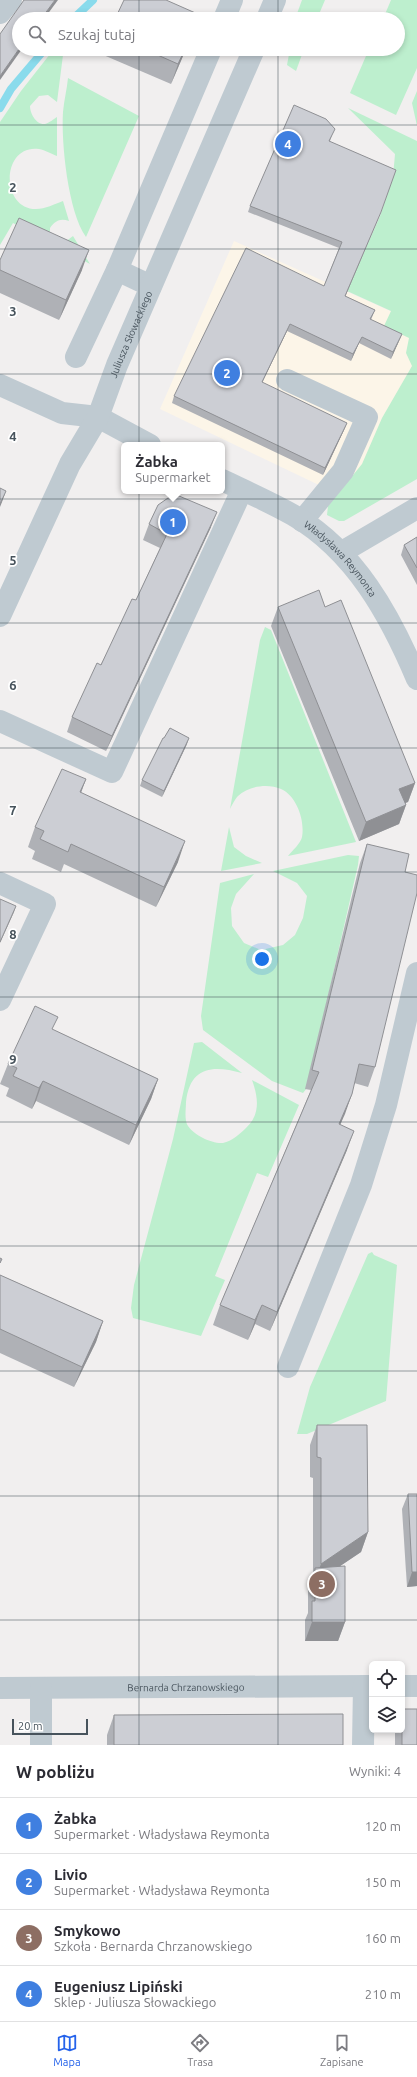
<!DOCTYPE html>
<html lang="pl">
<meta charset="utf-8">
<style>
body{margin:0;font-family:Ubuntu,sans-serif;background:#f7f7f7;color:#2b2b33}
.controls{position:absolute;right:12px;bottom:12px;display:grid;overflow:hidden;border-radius:6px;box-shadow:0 2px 6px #0003}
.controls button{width:36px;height:36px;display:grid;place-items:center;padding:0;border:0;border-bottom:1px solid #e1e1e2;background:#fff;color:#2b2b33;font:20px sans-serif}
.scale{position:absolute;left:12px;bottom:10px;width:76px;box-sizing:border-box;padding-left:4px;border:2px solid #47535c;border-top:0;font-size:11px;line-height:14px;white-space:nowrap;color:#47535c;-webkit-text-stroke:3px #fff;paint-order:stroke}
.you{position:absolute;left:262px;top:959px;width:14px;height:14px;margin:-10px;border:3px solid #fff;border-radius:50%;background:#1a73e8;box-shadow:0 0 0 6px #1a73e833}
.badge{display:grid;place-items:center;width:26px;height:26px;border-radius:50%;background:#2563eb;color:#fff;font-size:13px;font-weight:700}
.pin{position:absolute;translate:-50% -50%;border:2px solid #fff;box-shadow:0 1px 4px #0006}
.popup{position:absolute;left:121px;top:442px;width:104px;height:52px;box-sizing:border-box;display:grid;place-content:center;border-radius:6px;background:#fff;filter:drop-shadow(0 1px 3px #0005);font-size:13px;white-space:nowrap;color:#7c7c81}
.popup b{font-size:15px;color:#2b2b33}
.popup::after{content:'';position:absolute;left:50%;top:100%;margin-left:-8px;border:8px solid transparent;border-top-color:#fff}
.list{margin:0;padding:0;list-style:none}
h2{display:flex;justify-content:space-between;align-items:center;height:52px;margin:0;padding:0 16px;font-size:17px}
h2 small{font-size:13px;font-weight:400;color:#7c7c81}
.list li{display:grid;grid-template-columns:26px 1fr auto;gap:12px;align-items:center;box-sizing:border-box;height:56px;padding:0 16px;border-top:1px solid #e1e1e2}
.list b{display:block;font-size:15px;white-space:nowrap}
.list p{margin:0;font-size:13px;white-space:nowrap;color:#7c7c81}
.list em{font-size:13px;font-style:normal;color:#7c7c81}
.icon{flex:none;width:22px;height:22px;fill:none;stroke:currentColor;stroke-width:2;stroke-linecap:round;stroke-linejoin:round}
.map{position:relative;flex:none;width:417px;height:1745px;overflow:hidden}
.search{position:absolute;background:#fff;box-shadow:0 2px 6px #0003;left:12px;right:12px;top:12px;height:44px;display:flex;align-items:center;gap:10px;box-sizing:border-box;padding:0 14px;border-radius:22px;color:#7c7c81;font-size:15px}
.sheet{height:276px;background:#fff}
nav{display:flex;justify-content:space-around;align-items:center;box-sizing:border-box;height:56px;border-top:1px solid #e1e1e2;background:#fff;font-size:11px;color:#7c7c81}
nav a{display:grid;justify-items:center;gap:2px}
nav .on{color:#2563eb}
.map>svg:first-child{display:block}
</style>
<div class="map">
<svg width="417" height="1745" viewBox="0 0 417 1745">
<rect width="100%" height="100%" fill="#f1efef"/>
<path fill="#fcf5e8" d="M234,241L408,319L417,409L344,497L160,409Z"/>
<g fill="#bdefce">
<path d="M302,0H325L317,19H295Z"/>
<path d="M391,0H417V68L396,115L350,93L369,49H398V19H383Z"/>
<path d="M54,49L63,55L57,102L48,95L39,96L30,106C30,113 36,125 45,124C49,123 54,119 57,117V156C52,154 45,150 39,149C1,144 0,209 36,209C45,209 55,204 63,201L69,221C60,218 55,221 50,228V233L65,242L73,236L90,264L13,223L0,245V122L21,91Z"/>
<path d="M290,49H304L296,71L287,65Z"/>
<path d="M68,78L139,116L86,237C68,212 61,142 63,112C64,100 67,89 68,78Z"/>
<path d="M417,91V126L412,103Z"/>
<path d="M348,108L417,141V479L344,521H339L327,515L328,506L362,464L382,418L412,366L406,353L409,338L384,326L391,311L347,291L380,216L393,177L395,154Z"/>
<path d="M265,627L271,630L356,842L288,856C292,851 301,843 302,837C305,821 297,796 281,789C268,783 248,786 238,796C235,799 232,805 230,809L260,640Z"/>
<path d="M229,827L234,847L246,856L262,863L221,871Z"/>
<path d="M348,855L359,856L358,865L307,1088L303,1093L272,1081L203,1030L201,1016L220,883L254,874L236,894L231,908L232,926L244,943L261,950L283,945L295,935L303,918L307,896L297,883L273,871Z"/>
<path d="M202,1042L242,1073C213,1065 190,1066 186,1102C186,1109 184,1120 188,1126C194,1135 212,1144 223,1143C232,1141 240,1134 246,1128C261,1114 258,1097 252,1080L299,1105L268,1177L257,1173L215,1276L225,1280L201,1336L133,1318L131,1308L134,1285L173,1139L194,1043Z"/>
<path d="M372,1252L374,1255L397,1265L386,1401L307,1434H297L310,1387L368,1254Z"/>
</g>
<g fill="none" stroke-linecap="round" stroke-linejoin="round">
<g stroke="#8adbec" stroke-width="8">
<path d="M73,19L93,0"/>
<path d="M0,108L11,89L45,49"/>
</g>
<g stroke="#bfcad1" stroke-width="22">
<path d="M0,13L11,0"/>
<path d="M224,19L232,0"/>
<path d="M267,19L275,0"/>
<path d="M117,270L151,286"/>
<path d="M76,357L117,270L211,49"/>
<path d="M287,380L367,417L343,471L302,521"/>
<path d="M0,385L62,413L98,417L150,445"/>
<path id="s1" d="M222,480C245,491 270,502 293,515C355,551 390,615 417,679"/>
<path d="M342,552L417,508"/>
<path id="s2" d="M0,616L70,464L98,417L117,365L254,49"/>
<path d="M0,721L112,772L242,490"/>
<path d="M0,883L45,904L0,1000"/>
<path d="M288,1367L361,1185L386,1105L417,973"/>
<path d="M402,1686H417"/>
<path id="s3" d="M0,1688L372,1686"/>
<path d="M41,1688V1745"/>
<path d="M363,1745L364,1686"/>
</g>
</g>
<g fill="#afb1b6">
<path d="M103,49H186L171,84L101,54Z"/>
<path d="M332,135L330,141L378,219L345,296L375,310L371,320L402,334L391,359L359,343L351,361L287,331L262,383L347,423L344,430L323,475L172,403L174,396L324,286L339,248L248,212L250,206Z"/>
<path d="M0,260L82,270L59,320L0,293Z"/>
<path d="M149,524L211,527L106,751L67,732L72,717L136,600L160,548L143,540Z"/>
<path d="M417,537V585L401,555L404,545Z"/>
<path d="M278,607H325L415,783L408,802L405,803L406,805L399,824L359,841L271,626Z"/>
<path d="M187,744L162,797L140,786L142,780Z"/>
<path d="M86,779L81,793L178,862L156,907L64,864L61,872L32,859L35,851L28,847L35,827Z"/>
<path d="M367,844L405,872L375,1067L368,1087L354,1083L352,1094L340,1125L347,1150L270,1331L255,1324L248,1340L213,1325L220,1305L311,1090L305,1089L360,863Z"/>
<path d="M53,1030L158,1079L151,1099L129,1145L36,1101L32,1109L6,1096L9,1088L0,1084L8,1064Z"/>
<path d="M0,1275L103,1321L96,1342L74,1387L0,1353Z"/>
<path d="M317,1425L368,1532L361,1552L340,1566L345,1622L338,1641H305V1620L308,1613V1587L313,1573V1478L310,1477V1445Z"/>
<path d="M408,1494L417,1586L407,1587L402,1509Z"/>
<path d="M402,1709L417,1745H395V1730H402Z"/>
<path d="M114,1715L343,1745H107V1735Z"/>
</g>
<g fill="#8f9094">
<path d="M55,0H58L44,19H41Z"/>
<path d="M19,49H22L0,80V76Z"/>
<path d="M185,49H186L171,84L178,64Z"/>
<path d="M381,212L378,219L343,302L345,296Z"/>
<path d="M89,250L82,270L59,320L66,300Z"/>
<path d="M290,324L287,331L259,389L262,382Z"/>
<path d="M402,334L399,341L391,359L393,352Z"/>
<path d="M362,337L359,343L351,361L353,354Z"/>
<path d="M347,423L344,430L323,475L325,468Z"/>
<path d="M6,491L2,502L0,507V504Z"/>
<path d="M217,512L211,527L106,751L112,736Z"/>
<path d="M189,738L187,744L162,797L164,791Z"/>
<path d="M86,779L78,800L80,792Z"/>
<path d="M415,783L408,802L392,808L399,789Z"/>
<path d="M406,805L399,824L359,841L366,822Z"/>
<path d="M185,841L178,862L156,907L164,887Z"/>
<path d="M16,906L14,912L0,943V942Z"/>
<path d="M158,1079L151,1099L129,1145L136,1125Z"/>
<path d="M43,1081L36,1101L32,1109L39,1088Z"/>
<path d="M352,1094L345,1114L332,1143L339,1124Z"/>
<path d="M354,1131L347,1150L270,1331L277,1312Z"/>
<path d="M262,1305L255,1324L248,1340L255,1320Z"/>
<path d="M103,1321L96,1342L74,1387L82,1367Z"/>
<path d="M368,1532L361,1552L315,1583V1580L321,1564Z"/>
<path d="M412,1572H417V1586L407,1587Z"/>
<path d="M312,1622H345L338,1641H305Z"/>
</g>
<g fill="#ccced4" stroke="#8f9094">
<path d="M24,0H55L41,19H19V49L0,76V34Z"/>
<path d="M124,0H166L200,15L198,19H115Z"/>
<path d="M144,49H185L178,64Z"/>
<path d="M294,105L326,119L335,129L329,141L396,170L381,212L345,296L375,310L370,319L402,334L393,352L362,337L353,354L290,324L262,382L347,423L325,468L174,396L246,248L324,286L342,242L250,206Z"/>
<path d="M19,218L89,250L66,300L0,270V260Z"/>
<path d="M0,488L6,491L0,504Z"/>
<path d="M179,496L217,512L112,736L72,717L97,663L101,665L132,599L136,600L167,534L149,524L158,505L168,498Z"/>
<path d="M417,537V568L404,545Z"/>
<path d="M319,590L325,607L341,600L415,783L399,789L406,805L366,822L278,607Z"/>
<path d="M170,728L189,738L164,791L142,780L163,738H164Z"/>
<path d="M62,769L86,779L80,792L185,841L164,887L71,844L68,852L40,839L44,831L35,827Z"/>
<path d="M367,844L409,854L405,872L417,875V893L375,1067L359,1064L352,1094L339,1124L354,1131L277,1312L262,1305L255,1320L220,1305L319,1072L312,1070Z"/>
<path d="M0,899L16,906L0,942Z"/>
<path d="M35,1006L58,1017L52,1029L158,1079L136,1125L43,1081L39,1088L13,1076L17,1068L8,1064Z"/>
<path d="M0,1258L2,1259L0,1263Z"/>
<path d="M0,1275L103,1321L82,1367L0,1329Z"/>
<path d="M317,1425H367L368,1532L321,1564V1458L317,1457Z"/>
<path d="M408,1494H417V1572H412Z"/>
<path d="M345,1566V1622H312V1601H315V1568Z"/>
<rect x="402" y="1709" width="15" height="36"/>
<path d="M343,1714V1745H114V1715Z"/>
</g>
<path fill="none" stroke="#47535c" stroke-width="1" stroke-opacity="0.55" d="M139,0V19M278,0V19M139,49V1745M278,49V1745M0,125H417M0,249H417M0,374H417M0,499H417M0,623H417M0,748H417M0,872H417M0,997H417M0,1122H417M0,1246H417M0,1371H417M0,1496H417M0,1620H417"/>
<g text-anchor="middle" stroke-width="3.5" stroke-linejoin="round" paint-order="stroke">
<g font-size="10" fill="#47535c" stroke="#fff">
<text dy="4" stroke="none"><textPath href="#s2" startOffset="311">Juliusza Słowackiego</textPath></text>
<text dy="4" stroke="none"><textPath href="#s1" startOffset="144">Władysława Reymonta</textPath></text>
<text dy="4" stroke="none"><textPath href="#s3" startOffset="186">Bernarda Chrzanowskiego</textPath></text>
</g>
</g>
<g font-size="13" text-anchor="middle" font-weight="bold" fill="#47535c" stroke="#fff" stroke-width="3.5" stroke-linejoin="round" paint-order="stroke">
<text x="13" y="192">2</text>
<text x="13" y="316">3</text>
<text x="13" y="441">4</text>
<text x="13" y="565">5</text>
<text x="13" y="690">6</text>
<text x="13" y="815">7</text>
<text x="13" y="939">8</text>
<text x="13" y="1064">9</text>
</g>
</svg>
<div class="controls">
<button><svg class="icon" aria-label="locate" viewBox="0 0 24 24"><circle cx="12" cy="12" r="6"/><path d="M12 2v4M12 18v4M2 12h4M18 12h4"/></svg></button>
<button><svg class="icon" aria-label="layers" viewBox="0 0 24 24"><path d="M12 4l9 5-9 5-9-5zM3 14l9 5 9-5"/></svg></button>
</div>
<div class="scale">20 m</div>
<div class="you"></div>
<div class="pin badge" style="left:173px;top:522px;background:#3f7fe0">1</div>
<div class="popup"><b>Żabka</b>Supermarket</div>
<div class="pin badge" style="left:227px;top:373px;background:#3f7fe0">2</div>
<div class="pin badge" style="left:322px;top:1584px;background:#8d6e63">3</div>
<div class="pin badge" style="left:288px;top:144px;background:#3f7fe0">4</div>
<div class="search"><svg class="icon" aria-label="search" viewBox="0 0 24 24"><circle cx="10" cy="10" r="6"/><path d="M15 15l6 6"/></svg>Szukaj tutaj</div>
</div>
<section class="sheet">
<h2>W pobliżu<small>Wyniki: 4</small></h2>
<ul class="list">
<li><span class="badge" style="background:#3f7fe0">1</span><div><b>Żabka</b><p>Supermarket · Władysława Reymonta</p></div><em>120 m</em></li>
<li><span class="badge" style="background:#3f7fe0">2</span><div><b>Livio</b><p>Supermarket · Władysława Reymonta</p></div><em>150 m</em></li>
<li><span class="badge" style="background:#8d6e63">3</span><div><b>Smykowo</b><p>Szkoła · Bernarda Chrzanowskiego</p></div><em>160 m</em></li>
<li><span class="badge" style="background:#3f7fe0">4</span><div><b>Eugeniusz Lipiński</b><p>Sklep · Juliusza Słowackiego</p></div><em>210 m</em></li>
</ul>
</section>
<nav>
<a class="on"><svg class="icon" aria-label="map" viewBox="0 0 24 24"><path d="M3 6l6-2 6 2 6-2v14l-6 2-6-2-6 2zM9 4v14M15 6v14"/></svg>Mapa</a>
<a><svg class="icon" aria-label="directions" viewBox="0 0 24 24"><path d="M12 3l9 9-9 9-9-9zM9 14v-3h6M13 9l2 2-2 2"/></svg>Trasa</a>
<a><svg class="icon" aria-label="saved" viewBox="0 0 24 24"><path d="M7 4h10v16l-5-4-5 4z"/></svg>Zapisane</a>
</nav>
